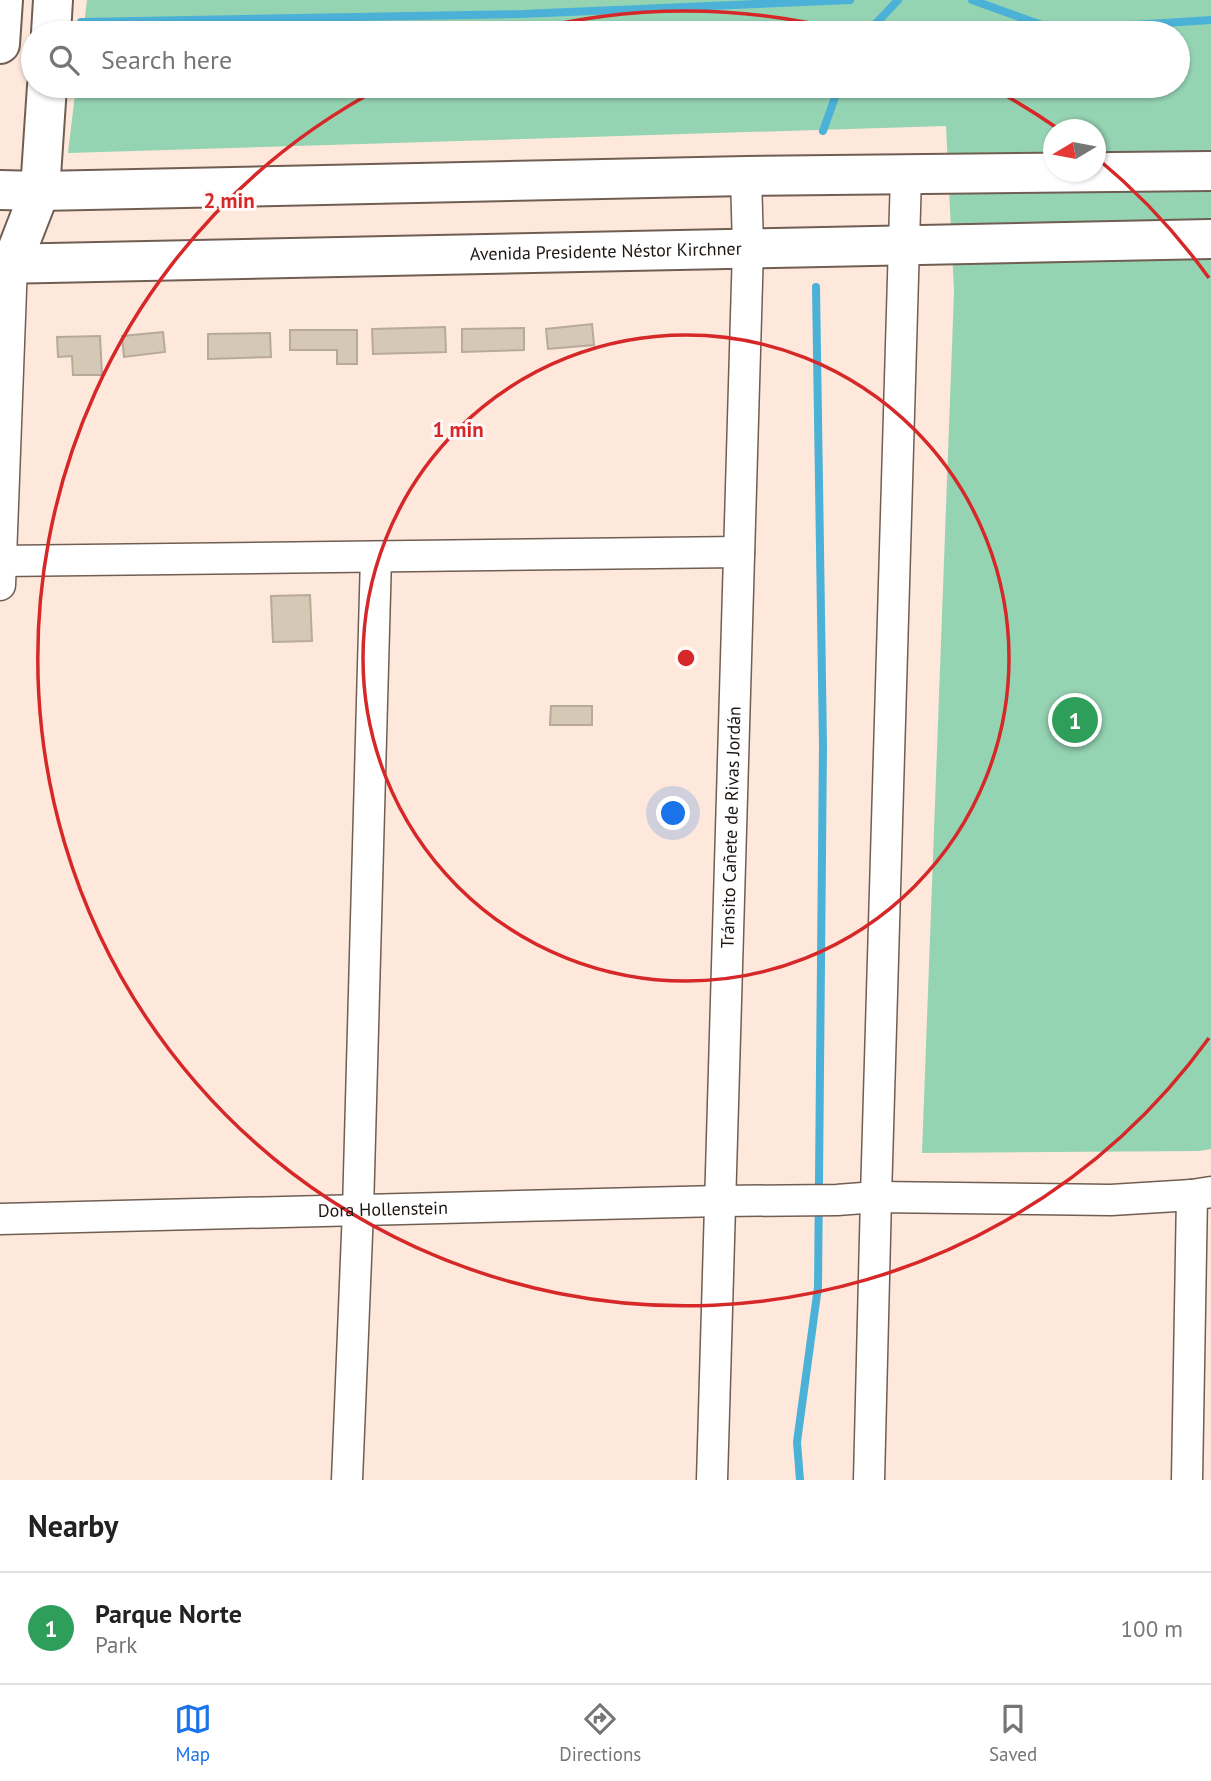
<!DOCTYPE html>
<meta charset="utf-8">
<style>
body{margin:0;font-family:"PT Sans",sans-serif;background:#f2f2f2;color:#222}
.compass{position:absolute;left:1043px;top:119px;width:63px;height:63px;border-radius:50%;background:#fff;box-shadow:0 2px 5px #0004;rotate:260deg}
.you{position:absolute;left:674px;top:814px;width:24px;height:24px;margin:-18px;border:5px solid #fff;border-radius:50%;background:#1a73e8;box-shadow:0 0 0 10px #1a73e833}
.badge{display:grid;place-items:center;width:46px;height:46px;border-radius:50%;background:#1a73e8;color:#fff;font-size:23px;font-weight:700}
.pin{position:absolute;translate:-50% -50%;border:4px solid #fff;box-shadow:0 2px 7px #0006}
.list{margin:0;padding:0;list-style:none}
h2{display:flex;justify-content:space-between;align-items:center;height:91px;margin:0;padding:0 28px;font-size:30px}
h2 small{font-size:23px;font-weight:400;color:#767676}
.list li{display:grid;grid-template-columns:46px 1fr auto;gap:21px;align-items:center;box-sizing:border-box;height:112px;padding:0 28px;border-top:2px solid #e0e0e0}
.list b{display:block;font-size:26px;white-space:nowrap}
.list p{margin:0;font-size:23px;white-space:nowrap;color:#767676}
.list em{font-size:23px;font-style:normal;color:#767676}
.icon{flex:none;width:38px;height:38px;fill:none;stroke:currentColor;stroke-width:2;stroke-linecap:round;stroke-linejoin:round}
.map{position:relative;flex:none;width:1211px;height:1480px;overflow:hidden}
.search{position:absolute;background:#fff;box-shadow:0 2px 5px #0004;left:21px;right:21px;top:21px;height:77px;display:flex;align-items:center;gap:18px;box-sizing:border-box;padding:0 24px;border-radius:38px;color:#767676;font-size:26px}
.sheet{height:203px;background:#fff}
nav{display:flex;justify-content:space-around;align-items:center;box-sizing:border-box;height:98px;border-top:2px solid #e0e0e0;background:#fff;font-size:19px;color:#767676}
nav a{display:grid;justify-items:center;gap:4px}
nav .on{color:#1a73e8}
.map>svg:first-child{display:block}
</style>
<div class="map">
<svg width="1211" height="1480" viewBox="0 0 1211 1480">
<rect width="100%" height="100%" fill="#fee8db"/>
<path fill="#95d4b3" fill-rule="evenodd" d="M87,0H1211V1149L1199,1151L922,1153L954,292L946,126L68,153L76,86H1178V33H83ZM1054,130H1096V172H1054Z"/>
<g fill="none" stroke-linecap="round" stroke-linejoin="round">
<g stroke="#4cb1d7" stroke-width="8">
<path d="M972,0L1056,30L1211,20"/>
<path d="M81,22L522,14L850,0"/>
<path d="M867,33L898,0"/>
<path d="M823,131L839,86"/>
<path d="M800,1480L797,1442L818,1287L823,745L816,287"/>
</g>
</g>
<g fill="#d5c8b5" stroke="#b7aa99" stroke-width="2">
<path d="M592,324L594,345L548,349L546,329Z"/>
<path d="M445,327L446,352L373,354L372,329Z"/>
<path d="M524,328V350L462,352V329Z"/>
<path d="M290,330H357V364H337V350H290Z"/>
<path d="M163,332L165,352L124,357L122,336Z"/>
<path d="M270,333L271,357L208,359V334Z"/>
<path d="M100,336L102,375H73L72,356L58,357L57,337Z"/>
<path d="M310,595L312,641L273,642L271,596Z"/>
<path d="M551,706H592V725H550Z"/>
</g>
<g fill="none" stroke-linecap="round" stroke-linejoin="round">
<g stroke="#705e53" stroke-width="33">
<g id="minor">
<path d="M0,561L739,552"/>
<path d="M0,585L12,263"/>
<path id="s1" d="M0,1219L720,1201L837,1200L876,1197L1111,1200L1192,1195L1211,1192"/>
<path d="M347,1480L358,1210L376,557"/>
<path id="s2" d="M712,1480L748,248L746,176"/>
<path d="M869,1480L876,1197L906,175"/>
<path d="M1187,1480L1192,1195"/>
</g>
</g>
<g stroke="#705e53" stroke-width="42">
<g id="secondary">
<path d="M51,33L53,0"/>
<path d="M0,44L3,0"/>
<path d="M0,190L40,191L746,176L1211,171"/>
<path d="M12,263L40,191L47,86"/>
<path id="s3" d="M0,264L1211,239"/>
</g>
</g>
<use href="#minor" stroke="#fff" stroke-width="30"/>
<use href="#secondary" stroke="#fff" stroke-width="38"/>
</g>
<g fill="none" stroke="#d62828" stroke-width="3.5">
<circle cx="686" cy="658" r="323"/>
<path d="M1209 1038A647 647 0 1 1 382 87M519 33A647 647 0 0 1 853 33M990 87A647 647 0 0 1 1057 128M1098 159A647 647 0 0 1 1209 278"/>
</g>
<g text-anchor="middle" stroke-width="6" stroke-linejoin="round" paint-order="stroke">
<g font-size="18" fill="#1d1612" stroke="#fef9f7">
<text dy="6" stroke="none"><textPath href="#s3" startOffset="606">Avenida Presidente Néstor Kirchner</textPath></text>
<text dy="6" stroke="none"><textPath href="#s2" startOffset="653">Tránsito Cañete de Rivas Jordán</textPath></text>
<text dy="6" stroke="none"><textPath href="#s1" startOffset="383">Dora Hollenstein</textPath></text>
</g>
</g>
<circle cx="686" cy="658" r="10" fill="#d62828" stroke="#fef9f7" stroke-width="3.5"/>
<g font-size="21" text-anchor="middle" font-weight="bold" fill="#d62828" stroke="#fef9f7" stroke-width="6" stroke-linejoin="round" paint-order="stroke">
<text x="229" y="208">2 min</text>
<text x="458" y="437">1 min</text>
</g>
</svg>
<svg class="compass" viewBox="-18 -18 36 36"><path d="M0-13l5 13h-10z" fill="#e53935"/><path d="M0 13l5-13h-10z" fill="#767676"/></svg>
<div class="you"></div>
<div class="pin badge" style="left:1075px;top:720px;background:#2e9e5b">1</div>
<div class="search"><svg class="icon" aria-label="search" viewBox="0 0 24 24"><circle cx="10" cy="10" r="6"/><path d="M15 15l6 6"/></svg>Search here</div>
</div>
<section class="sheet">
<h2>Nearby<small></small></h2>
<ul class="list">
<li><span class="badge" style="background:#2e9e5b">1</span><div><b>Parque Norte</b><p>Park</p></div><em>100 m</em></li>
</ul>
</section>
<nav>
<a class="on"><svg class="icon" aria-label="map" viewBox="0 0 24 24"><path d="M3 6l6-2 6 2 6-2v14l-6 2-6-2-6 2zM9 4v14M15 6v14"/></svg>Map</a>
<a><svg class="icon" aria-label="directions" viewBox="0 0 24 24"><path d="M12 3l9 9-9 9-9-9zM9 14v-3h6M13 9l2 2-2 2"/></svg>Directions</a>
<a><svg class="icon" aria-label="saved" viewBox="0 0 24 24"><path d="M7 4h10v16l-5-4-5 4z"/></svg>Saved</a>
</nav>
